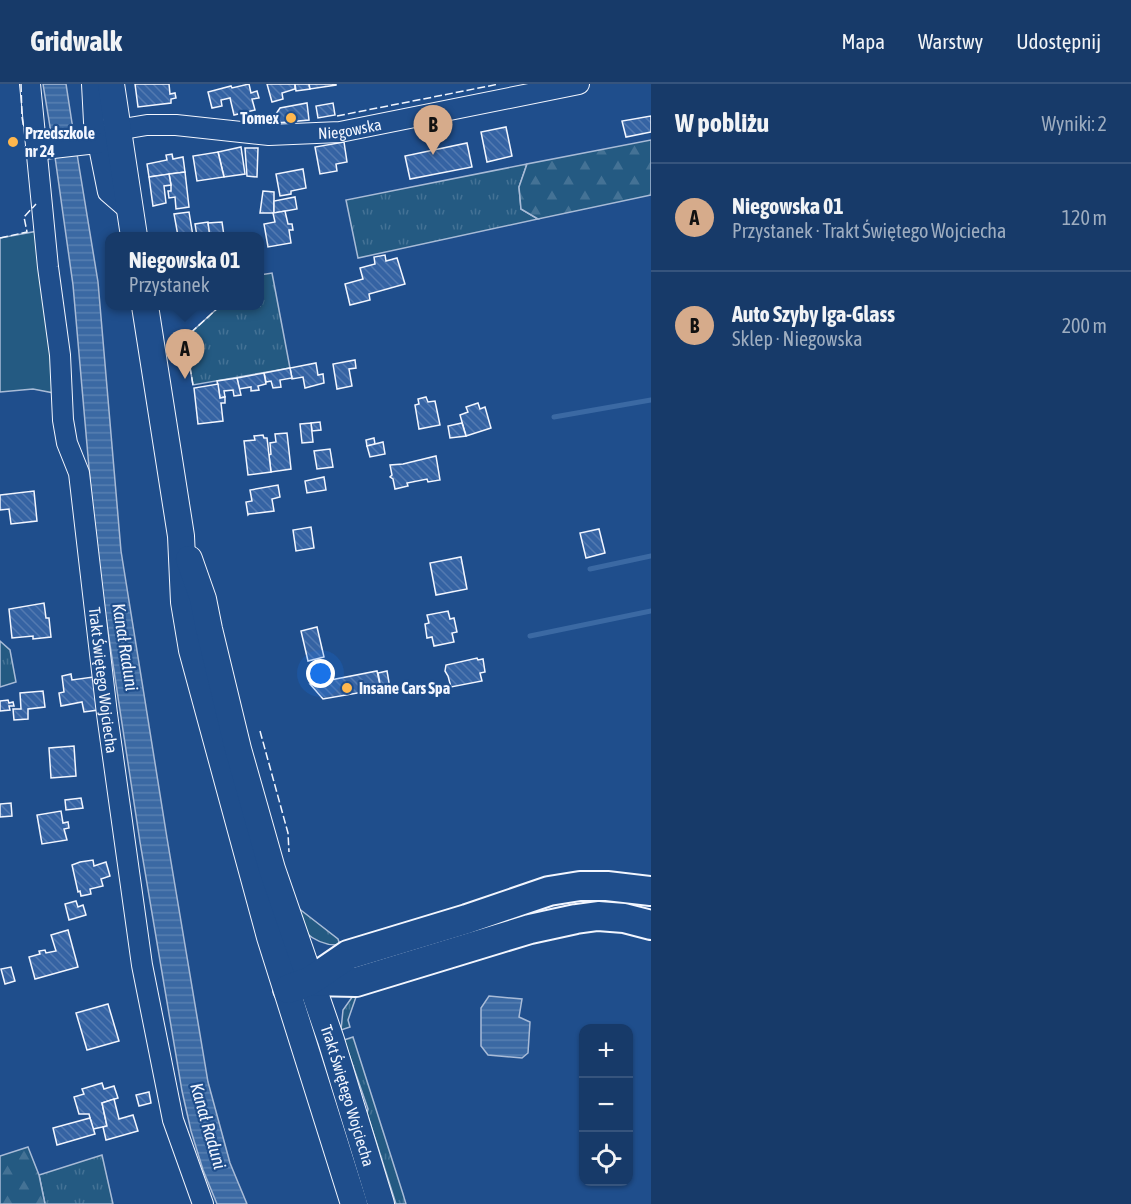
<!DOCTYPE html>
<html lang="pl">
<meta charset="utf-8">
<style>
body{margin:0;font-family:"Asap Condensed",sans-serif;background:#244571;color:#f1f3f6}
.controls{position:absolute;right:18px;bottom:18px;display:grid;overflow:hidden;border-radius:12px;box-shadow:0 2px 4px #0004}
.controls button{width:54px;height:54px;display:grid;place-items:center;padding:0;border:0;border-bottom:2px solid #36547d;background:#173a69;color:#f1f3f6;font:30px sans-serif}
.you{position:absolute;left:321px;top:590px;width:21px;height:21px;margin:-15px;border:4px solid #fff;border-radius:50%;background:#1a73e8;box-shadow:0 0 0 9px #1a73e833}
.badge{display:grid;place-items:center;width:39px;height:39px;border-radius:50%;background:#d6ab8b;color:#111;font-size:20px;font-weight:700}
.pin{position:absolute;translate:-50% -50px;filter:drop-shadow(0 2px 3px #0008)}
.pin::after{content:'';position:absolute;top:32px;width:21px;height:18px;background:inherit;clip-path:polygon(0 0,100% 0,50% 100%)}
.popup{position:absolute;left:105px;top:148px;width:159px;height:78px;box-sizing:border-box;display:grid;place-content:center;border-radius:12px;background:#173a69;filter:drop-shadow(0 2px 4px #0005);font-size:20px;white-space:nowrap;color:#9eadc0}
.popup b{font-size:22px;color:#f1f3f6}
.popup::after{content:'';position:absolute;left:50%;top:100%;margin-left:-12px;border:12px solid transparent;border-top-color:#173a69}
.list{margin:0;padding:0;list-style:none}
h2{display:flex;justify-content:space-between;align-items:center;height:78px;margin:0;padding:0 24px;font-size:26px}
h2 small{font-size:20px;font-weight:400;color:#9eadc0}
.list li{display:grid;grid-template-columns:39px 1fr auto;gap:18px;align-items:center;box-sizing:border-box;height:108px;padding:0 24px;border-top:2px solid #36547d}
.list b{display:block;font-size:22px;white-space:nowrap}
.list p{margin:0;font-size:20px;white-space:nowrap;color:#9eadc0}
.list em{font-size:20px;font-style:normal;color:#9eadc0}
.icon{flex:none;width:33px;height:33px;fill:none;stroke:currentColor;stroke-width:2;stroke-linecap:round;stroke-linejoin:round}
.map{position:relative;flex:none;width:651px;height:1120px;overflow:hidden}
header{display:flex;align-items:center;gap:36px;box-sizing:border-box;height:84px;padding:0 30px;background:#173a69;border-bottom:2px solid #36547d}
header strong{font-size:28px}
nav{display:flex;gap:33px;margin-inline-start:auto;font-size:21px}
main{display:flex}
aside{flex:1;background:#173a69}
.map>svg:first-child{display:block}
</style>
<header>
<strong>Gridwalk</strong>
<nav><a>Mapa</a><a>Warstwy</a><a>Udostępnij</a></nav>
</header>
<main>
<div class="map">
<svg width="651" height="1120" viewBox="0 0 651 1120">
<defs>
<pattern id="grass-tufts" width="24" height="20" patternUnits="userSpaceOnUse" patternTransform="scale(1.5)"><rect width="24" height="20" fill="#245a82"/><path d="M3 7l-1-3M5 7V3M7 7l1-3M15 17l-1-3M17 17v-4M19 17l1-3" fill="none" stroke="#447295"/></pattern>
<pattern id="forest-firs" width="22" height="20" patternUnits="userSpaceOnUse" patternTransform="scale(1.5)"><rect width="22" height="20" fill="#245a82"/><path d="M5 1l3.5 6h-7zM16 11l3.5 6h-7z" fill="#447295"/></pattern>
<pattern id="water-rules" width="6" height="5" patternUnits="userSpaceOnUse" patternTransform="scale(1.5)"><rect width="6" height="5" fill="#3b69a3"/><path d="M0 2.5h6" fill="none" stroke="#587fb1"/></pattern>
<pattern id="building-back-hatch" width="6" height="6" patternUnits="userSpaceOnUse" patternTransform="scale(1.5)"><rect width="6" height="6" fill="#3563a3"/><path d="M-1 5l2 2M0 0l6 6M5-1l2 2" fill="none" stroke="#537ab1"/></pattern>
</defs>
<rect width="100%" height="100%" fill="#1f4e8c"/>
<g fill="url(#grass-tufts)" stroke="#a8bbd7" stroke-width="1.5">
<path d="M527,80L519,103L521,125L538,135L358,174L346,116Z"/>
<path d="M272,189L290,284L193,301L185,254L220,222H260V191Z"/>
<path d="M0,557L10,566L16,598L0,603Z"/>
<path d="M293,820L338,855L340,861C326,862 315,857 305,848Z"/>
<path d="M355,909L356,913L348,936L350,943L341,946L343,926Z"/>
<path d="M353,953L403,1110L406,1120H396L367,1029L368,1025L344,956Z"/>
<path d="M102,1071L113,1120H45L39,1091Z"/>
</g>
<g fill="url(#forest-firs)" stroke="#a8bbd7" stroke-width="1.5">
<path d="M651,56V111L538,135L521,125L519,103L527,80Z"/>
<path d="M28,1063L39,1091L45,1120H0V1072Z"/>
</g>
<path fill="#245a82" stroke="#a8bbd7" stroke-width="1.5" d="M38,147L54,309L33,305L0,308V154Z"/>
<g fill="url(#water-rules)" stroke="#a8bbd7" stroke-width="1.5">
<path d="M43,0H66L74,52L52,55Z"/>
<path d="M77,70L98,198L121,467L167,754L208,998L230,1079L247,1120H217L203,1086L191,1047L182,1007L140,758L97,475L73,201L55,73Z"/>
<path d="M489,912L522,915L519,933L530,938L528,969L522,974L488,971L481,962V924Z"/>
</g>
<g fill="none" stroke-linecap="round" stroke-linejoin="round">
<g stroke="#3b69a3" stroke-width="5">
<path d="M554,333L651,316"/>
<path d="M590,485L651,472"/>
<path d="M530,552L651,527"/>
</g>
</g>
<g fill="url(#building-back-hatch)" stroke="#f2f6ff" stroke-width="1.5">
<path d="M135,0H169L170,10L175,9L176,14L171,15V19L138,23Z"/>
<path d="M249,0L251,9L257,7L259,14L252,15L255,26L234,31L230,14L221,16L222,22L212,24L208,8L231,2L232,4Z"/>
<path d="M267,0H295V5L282,9L283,15L272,18Z"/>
<path d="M295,0H309L310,5L296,7Z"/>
<path d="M309,0H336V1L310,5Z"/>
<path d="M307,19L309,36L266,40L265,31L276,30L280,24Z"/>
<path d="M333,19L335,31L318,34L316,22Z"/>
<path d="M651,32V48L626,53L622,37Z"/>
<path d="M506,43L512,72L487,78L481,48Z"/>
<path d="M344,58L347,78L336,80L337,87L320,90L315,63Z"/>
<path d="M467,59L472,83L410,95L405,72Z"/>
<path d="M241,63L245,90L224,93L218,68Z"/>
<path d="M245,64H258L257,93L247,92Z"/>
<path d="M218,68L224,93L197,97L193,72Z"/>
<path d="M172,70L173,75L183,73L185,88L149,93L147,80L167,76L166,71Z"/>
<path d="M303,85L306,104L291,107V110L280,112L276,90Z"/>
<path d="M185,88L189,123L176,125L175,113L169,114L168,107H171V101L169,90Z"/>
<path d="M169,90L171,101L164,102L166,119L153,122L149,93Z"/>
<path d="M263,107L274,108V129H260Z"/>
<path d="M295,113L297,125L274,129V117Z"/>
<path d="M285,127L288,140H292L293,146H289L291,159L268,163L264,140L275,138L273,129Z"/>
<path d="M189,128L193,152H178L174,130Z"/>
<path d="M208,138L210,152H197L195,140Z"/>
<path d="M222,138L224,152H210L208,139Z"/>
<path d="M385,171L386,177L397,174L405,200L369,210L370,216L350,221L345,200L363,195L360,184L375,180L374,173Z"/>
<path d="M355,276L356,284L349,285L352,302L337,305L333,280Z"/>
<path d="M316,279L318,291L323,290L324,299L305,304L303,293L292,295L290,284Z"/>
<path d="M290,284L292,294L280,296L281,303L273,304L271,297L266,298L264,289Z"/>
<path d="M264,289L266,300L258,302L259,306L251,307V303L239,305L237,294Z"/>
<path d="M237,294L241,311L234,312L233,306L224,307L225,313L220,314L217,297Z"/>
<path d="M218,300L220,314L225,313V319H221L223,337L198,340L194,304Z"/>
<path d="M426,313L428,318L435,317L440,341L419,345L415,321L419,320L418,315Z"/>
<path d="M478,319L480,325L485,323L491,344L466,352L460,331L468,328L466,323Z"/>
<path d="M320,338L321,346L312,347L311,339Z"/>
<path d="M311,339L313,358L302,359L300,340Z"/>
<path d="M462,339L466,352L450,354L448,342Z"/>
<path d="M287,349L291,385L271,388L269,371L271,370L270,359L276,358L275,350Z"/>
<path d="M263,351L264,354H267L271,388L248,391L244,357L255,356L254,352Z"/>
<path d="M374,354L375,360L367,362L366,356Z"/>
<path d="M383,358L385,370L370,373L367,362Z"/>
<path d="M330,365L333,383L317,385L314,367Z"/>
<path d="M436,372L440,396L428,398L427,395L407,399L408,402L395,405L393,395L390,393L392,391L390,381L403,380Z"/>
<path d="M324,393L326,406L307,409L305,397Z"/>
<path d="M278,401L280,413L272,415L274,427L249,430L248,431L246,418L252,417L250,406Z"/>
<path d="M34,407L37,437L11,440L9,425L0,426V411Z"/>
<path d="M311,443L314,464L296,467L293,446Z"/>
<path d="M599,445L605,469L586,474L580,449Z"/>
<path d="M461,473L467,505L436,511L430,479Z"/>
<path d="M44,519L46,534H49L51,553L33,555V552L12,554L9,525Z"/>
<path d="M448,527L450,535L454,534L457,548L452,549L454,558L434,562L432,553L427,554L425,540L429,539L427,531Z"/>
<path d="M317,543L324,573L308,577L301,547Z"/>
<path d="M477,574L478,576L483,575L485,588L480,589L482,597L451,603L448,592L445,587L446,581Z"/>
<path d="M377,587L381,605L323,615L310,600Z"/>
<path d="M387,587L390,604L381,605L378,589Z"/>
<path d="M71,590L72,596L93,593L98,626L84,628L82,618L61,622L59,609L64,608L62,592Z"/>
<path d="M43,607L45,623L28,625V635L14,636L13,625H21L20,609Z"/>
<path d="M8,616L9,619L13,618L14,622H9L10,626L0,627V617Z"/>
<path d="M74,662L76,692L51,694L49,664Z"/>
<path d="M81,714L83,724L66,726L65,716Z"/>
<path d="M11,719L12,732L0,733V720Z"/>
<path d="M61,727L63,739L68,738L69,744L64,745L67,756L42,760L37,731Z"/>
<path d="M93,776L94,782L106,778L110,792L101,795L103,802L90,805L91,810L81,812L80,807L78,808L72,781L80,778Z"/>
<path d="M76,817L78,823L83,821L86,831L69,836L65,820Z"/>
<path d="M68,846L78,883L35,895L29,873L40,870L39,867L45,866L46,869L56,867L51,851Z"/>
<path d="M11,883L15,897L5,900L1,885Z"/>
<path d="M108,920L119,957L87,966L76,929Z"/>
<path d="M102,999L104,1005L114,1002L118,1014L102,1019L107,1042L93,1045L89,1030H79L74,1013L84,1010L82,1005Z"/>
<path d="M149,1008L151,1019L139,1022L136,1011Z"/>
<path d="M114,1015L119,1035L133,1031L138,1047L106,1056L103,1043L107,1042L102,1019Z"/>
<path d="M90,1034L95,1050L57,1061L53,1044Z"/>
</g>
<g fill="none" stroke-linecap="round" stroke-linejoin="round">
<g stroke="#f2f6ff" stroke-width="22">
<g id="minor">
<path id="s1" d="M30,0L48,183L60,271L63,336L67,359L79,389L107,630L142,881L173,1036L203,1120"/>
<path d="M92,0L94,38L108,108L130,127"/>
<path id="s2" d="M117,46L147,41H176L269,51L340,48L579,0"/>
<path d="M35,66L97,59"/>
</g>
</g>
<g stroke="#f2f6ff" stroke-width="28">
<g id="major">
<path d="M111,0L134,152"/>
<path d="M145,222L181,452L184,518L192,566L270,853L354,1120"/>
<path id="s3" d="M189,475L203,515L209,545L238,665L272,785L331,956L381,1120"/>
</g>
</g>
<g stroke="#f2f6ff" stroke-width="32">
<g id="highway">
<path d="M310,897L356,898L530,845L576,835L598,832L624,834L651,841"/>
<path d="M288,905L310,897L348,871L467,835L549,807L580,802H607L651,807"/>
</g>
</g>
<use href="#minor" stroke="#1f4e8c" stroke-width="20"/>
<use href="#major" stroke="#1f4e8c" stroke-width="26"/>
<use href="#highway" stroke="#1f4e8c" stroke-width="28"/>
<g stroke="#f2f6ff" stroke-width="1.5" stroke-dasharray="8 3" stroke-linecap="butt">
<path d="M21,0L22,33L25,52"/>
<path d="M337,32L499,0"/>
<path d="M0,154L27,148L24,133L36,120"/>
<path d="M193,301L185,254L220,222"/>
<path d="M260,647L288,749L289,768"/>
</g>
</g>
<g fill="#ffb74d" stroke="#1f4e8c" stroke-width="2">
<circle cx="291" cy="34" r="6"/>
<circle cx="13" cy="58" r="6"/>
<circle cx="347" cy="604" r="6"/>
</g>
<g text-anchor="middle" stroke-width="4.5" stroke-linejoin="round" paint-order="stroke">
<g font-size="16" font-weight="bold" fill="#f2f6ff" stroke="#1f4e8c" text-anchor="start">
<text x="279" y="40" text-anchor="end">Tomex</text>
<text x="25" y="55">Przedszkole<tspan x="25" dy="18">nr 24</tspan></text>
<text x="359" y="610">Insane Cars Spa</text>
</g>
<g font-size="16" fill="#f2f6ff" stroke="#1f4e8c">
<text dy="6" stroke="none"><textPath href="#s2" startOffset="234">Niegowska</textPath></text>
<text dy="6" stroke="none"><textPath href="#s1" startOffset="602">Trakt Świętego Wojciecha</textPath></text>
<text dy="6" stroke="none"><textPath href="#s3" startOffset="560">Trakt Świętego Wojciecha</textPath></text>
</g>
<g font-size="18" font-style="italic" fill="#f2f6ff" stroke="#1f4e8c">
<text transform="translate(125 563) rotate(81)" y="6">Kanał Raduni</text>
<text transform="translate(208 1042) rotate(74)" y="6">Kanał Raduni</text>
</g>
</g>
</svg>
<div class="controls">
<button>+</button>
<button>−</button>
<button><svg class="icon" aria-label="locate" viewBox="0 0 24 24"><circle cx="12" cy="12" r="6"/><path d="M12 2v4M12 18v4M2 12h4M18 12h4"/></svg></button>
</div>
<div class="you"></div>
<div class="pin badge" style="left:185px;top:295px">A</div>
<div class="popup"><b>Niegowska 01</b>Przystanek</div>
<div class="pin badge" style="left:433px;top:71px">B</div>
</div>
<aside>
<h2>W pobliżu<small>Wyniki: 2</small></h2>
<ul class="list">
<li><span class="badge">A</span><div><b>Niegowska 01</b><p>Przystanek · Trakt Świętego Wojciecha</p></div><em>120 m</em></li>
<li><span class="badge">B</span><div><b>Auto Szyby Iga-Glass</b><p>Sklep · Niegowska</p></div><em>200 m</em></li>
</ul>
</aside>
</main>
